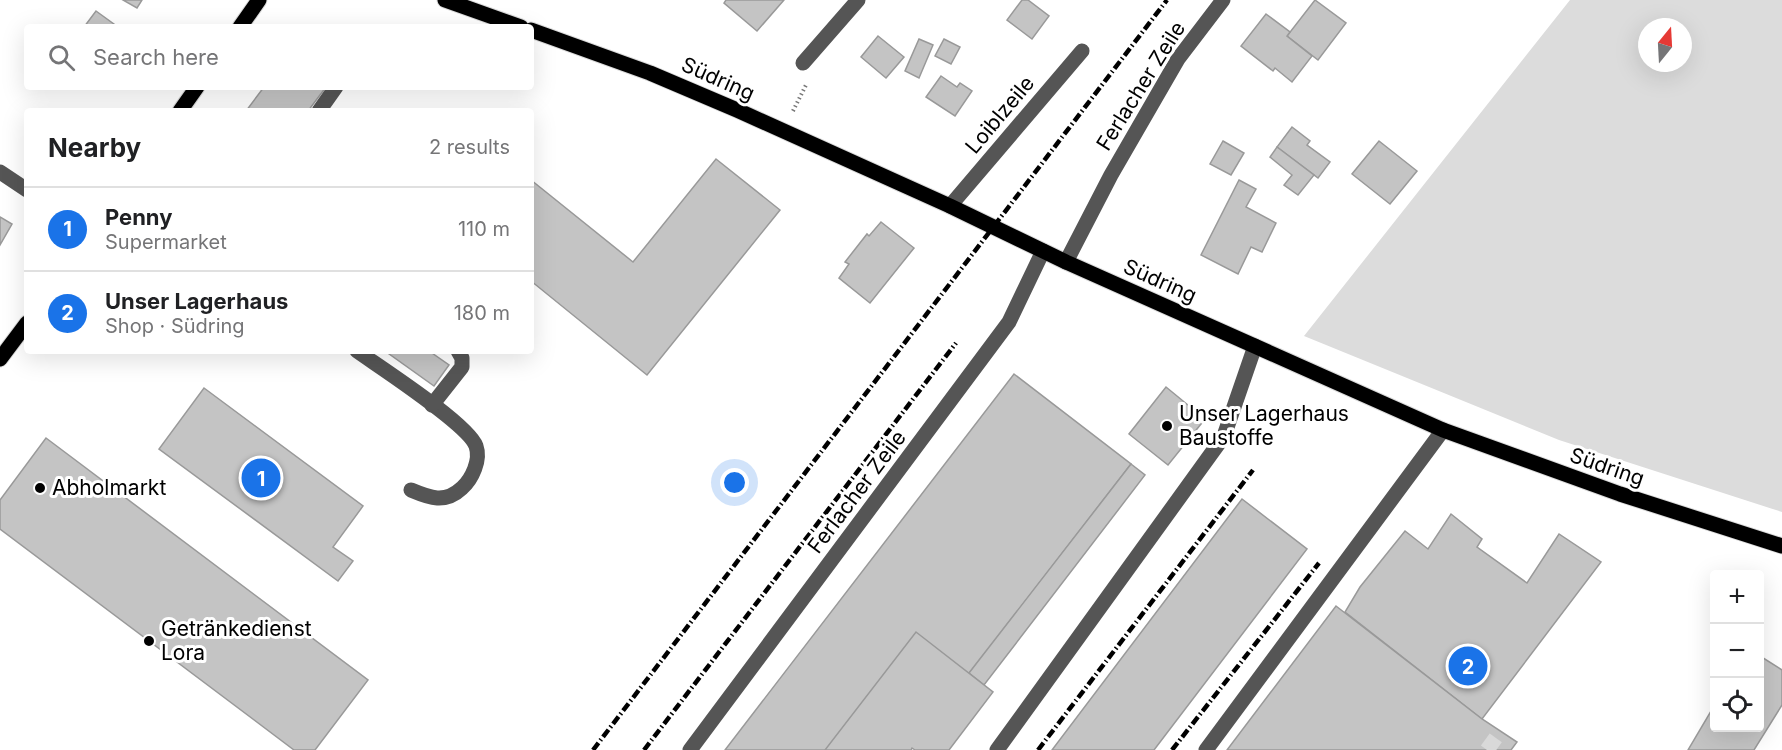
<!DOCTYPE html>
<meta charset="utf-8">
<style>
body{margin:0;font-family:Inter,sans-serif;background:#f6f6f6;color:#202124}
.controls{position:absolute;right:18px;bottom:18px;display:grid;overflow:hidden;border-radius:6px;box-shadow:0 6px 24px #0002}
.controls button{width:54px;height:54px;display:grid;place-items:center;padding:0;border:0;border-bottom:2px solid #e0e0e0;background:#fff;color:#202124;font:30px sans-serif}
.compass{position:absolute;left:1638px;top:18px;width:54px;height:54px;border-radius:50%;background:#fff;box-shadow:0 6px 24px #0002;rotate:18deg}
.you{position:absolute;left:735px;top:483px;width:21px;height:21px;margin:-15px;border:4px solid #fff;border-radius:50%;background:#1a73e8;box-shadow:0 0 0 9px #1a73e833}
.badge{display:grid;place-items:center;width:39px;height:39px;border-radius:50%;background:#1a73e8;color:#fff;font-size:20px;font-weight:700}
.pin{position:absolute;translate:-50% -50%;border:3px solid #fff;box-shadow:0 2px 6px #0006}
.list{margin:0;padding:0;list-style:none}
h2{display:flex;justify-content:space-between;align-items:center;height:78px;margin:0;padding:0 24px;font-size:26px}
h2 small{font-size:20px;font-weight:400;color:#757577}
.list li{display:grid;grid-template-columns:39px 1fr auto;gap:18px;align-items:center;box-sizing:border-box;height:84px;padding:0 24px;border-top:2px solid #e0e0e0}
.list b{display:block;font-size:22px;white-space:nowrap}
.list p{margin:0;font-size:20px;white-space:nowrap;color:#757577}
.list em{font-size:20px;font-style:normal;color:#757577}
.icon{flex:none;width:33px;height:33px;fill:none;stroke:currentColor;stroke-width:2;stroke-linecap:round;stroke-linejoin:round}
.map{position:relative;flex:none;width:1782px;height:750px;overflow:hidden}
.search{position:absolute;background:#fff;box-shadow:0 6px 24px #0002;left:24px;top:24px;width:510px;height:66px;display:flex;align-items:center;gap:15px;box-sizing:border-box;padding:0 21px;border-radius:6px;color:#757577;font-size:22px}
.panel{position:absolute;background:#fff;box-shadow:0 6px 24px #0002;left:24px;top:108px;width:510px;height:246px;border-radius:6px}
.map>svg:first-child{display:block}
</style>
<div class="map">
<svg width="1782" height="750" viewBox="0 0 1782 750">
<rect width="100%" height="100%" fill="#fff"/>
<path fill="#dcdcdc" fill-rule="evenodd" d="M1570,0H1782V512L1559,440L1304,336ZM1647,27H1683V63H1647Z"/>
<g fill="#c4c4c4" stroke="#999" stroke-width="1.5">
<path d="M123,0H142L137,8Z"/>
<path d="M726,0H784L757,31L724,3Z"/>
<path d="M1022,0H1028L1049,16L1032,39L1007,20Z"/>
<path d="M1315,0L1346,23L1318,60L1287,36Z"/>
<path d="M96,11L118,27H84Z"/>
<path d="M1266,14L1290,32L1287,36L1312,56L1292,82L1275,68L1273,71L1241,46Z"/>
<path d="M878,36L904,57L886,78L861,57Z"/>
<path d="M919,39L933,45L919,78L905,71Z"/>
<path d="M944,39L960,47L951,64L935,56Z"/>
<path d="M941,76L957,87L960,83L972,91L955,116L926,97Z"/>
<path d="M264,87H326L308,111H246Z"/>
<path d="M1292,127L1310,141L1307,145L1330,162L1318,178L1277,147Z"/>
<path d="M1223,141L1244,153L1231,175L1210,164Z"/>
<path d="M1379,141L1417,171L1390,204L1352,174Z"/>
<path d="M1277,147L1314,175L1298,195L1284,185L1292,175L1270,157Z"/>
<path d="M716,159L780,210L647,375L531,281V180L633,262Z"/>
<path d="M1239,180L1256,189L1246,207L1276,223L1262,252L1251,247L1238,274L1201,255Z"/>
<path d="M0,217L12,224L0,245Z"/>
<path d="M881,222L914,248L870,303L839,278L849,264L845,262L867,234L869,236Z"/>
<path d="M385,351H429L449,365L434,386Z"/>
<path d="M1014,374L1131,464L912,748L911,750H725Z"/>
<path d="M1166,387L1205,419L1168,465L1129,434Z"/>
<path d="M204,388L363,506L333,547L353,561L338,581L159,449Z"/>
<path d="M46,438L368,680L315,750H294L0,529V500Z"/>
<path d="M1131,464L1145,475L984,685L969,673Z"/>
<path d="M1242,499L1307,549L1154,750H1052Z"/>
<path d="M1451,514L1482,539L1477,547L1527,583L1559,534L1601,562L1482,719L1345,612L1360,587L1405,531L1428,549Z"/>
<path d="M1336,606L1482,719L1517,742L1511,750H1227Z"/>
<path d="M916,632L993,692L949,750H915L912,748L911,750H825Z"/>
<path d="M1760,656L1782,670V705L1754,750H1688L1714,706V728H1760Z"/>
</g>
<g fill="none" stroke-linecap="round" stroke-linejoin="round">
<path stroke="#d9d9d9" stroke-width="15" stroke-dasharray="15 8" stroke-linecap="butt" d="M1487,750L1500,732"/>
<g stroke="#dbdbdb" stroke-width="17">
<g id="major">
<path d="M445,0L521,27"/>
<path d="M240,27L259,0"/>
<path d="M531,30L650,73L737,110L950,206L1066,262L1443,430L1620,494L1782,546"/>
<path d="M180,111L197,87"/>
<path d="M0,359L27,323"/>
</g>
</g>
<path stroke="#777" stroke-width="4" stroke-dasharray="1.5 3" stroke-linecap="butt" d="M793,111L807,83"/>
<g stroke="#555" stroke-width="15">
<path d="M803,63L858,0"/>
<path d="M319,111L336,87"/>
<path d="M0,172L27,190"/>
<path d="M950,206L1082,51"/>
<path d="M1066,262L1111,175L1178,59L1223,0"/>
<path d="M357,351C381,368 468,424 476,446C481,460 472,479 462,488C445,504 430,498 411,490"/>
<path d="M432,405L462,367V358L458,351"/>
<path d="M690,750L1009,322L1043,251"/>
<path d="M997,750L1224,436L1255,346"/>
<path d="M1206,750L1443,430"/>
</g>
<use href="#major" stroke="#000" stroke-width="15"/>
<g stroke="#000" stroke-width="4.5" stroke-dasharray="9 3 1.5 3" stroke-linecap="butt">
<path d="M593,750L1167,0"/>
<path d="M644,750L956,343"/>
<path d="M1038,750L1253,470"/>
<path d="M1172,750L1319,563"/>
</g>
</g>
<g fill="#000" stroke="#fff" stroke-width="2">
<circle cx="1167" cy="426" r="6"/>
<circle cx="40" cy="488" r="6"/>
<circle cx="149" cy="641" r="6"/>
</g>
<g text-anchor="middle" stroke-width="6" stroke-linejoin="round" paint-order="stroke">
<g font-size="21" fill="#000" stroke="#fff">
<text transform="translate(718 79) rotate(24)" y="7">Südring</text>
<text transform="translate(1141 86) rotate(-58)" y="7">Ferlacher Zeile</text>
<text transform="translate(1000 115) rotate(-50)" y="7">Loiblzeile</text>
<text transform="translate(1160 281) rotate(24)" y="7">Südring</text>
<text transform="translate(1607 467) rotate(19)" y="7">Südring</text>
<text transform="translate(857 492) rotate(-53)" y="7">Ferlacher Zeile</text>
</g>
<g font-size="21" fill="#000" stroke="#fff" text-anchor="start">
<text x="1179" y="421">Unser Lagerhaus<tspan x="1179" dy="24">Baustoffe</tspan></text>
<text x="52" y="495">Abholmarkt</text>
<text x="161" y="636">Getränkedienst<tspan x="161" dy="24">Lora</tspan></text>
</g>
</g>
</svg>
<div class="controls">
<button>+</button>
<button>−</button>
<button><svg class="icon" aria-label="locate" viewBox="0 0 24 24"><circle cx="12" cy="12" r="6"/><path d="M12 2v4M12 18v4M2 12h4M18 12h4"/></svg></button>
</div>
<svg class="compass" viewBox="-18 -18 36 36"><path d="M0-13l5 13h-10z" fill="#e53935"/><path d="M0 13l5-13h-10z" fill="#757577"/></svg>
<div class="you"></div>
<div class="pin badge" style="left:261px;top:478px">1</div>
<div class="pin badge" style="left:1468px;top:666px">2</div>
<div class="search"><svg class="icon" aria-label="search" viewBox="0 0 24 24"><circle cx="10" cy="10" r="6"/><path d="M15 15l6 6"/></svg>Search here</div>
<section class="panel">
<h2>Nearby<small>2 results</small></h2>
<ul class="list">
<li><span class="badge">1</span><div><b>Penny</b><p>Supermarket</p></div><em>110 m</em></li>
<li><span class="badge">2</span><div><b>Unser Lagerhaus</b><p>Shop · Südring</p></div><em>180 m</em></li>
</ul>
</section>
</div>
